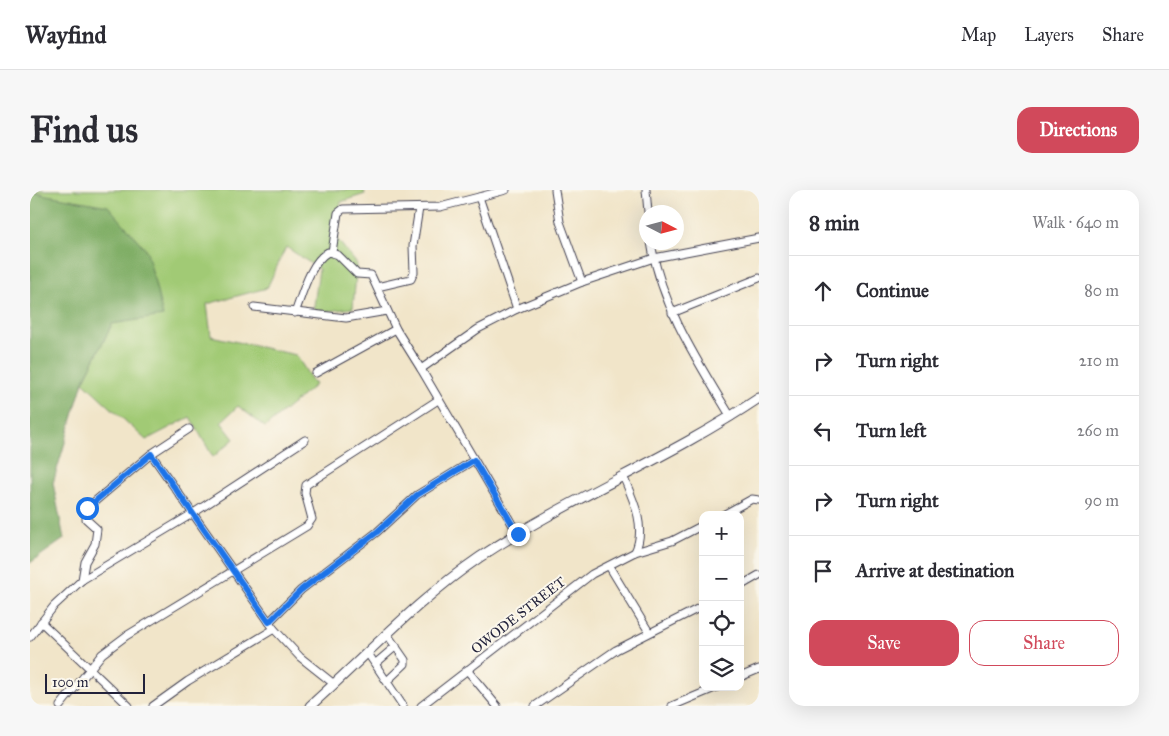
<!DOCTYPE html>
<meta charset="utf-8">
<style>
body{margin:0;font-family:"IM FELL Great Primer",serif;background:#f7f7f7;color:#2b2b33}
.controls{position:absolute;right:15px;bottom:15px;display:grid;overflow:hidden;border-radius:10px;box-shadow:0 5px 20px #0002}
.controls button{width:45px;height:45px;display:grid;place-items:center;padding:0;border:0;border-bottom:1px solid #e1e1e2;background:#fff;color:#2b2b33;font:25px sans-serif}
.compass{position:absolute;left:609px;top:15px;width:45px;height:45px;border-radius:50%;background:#fff;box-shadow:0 5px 20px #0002;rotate:96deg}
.scale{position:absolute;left:15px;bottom:12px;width:100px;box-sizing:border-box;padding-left:5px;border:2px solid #22223b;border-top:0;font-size:14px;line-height:18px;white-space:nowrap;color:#22223b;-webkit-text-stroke:4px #fbf7ec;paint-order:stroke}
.stop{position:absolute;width:15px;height:15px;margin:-11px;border:4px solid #1a73e8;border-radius:50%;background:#fff}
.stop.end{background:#1a73e8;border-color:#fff;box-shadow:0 1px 5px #0008}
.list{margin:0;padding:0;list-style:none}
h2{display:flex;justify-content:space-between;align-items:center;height:65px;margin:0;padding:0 20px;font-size:21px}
h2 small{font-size:16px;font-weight:400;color:#7c7c81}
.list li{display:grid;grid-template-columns:32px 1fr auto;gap:15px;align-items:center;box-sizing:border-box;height:70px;padding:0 20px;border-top:1px solid #e1e1e2}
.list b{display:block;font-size:19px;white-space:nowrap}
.list em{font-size:16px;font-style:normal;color:#7c7c81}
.actions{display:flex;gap:10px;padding:15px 20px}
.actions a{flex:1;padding:11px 0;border:1px solid #d1495b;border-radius:15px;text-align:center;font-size:18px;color:#d1495b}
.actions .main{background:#d1495b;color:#fff}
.icon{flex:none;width:28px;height:28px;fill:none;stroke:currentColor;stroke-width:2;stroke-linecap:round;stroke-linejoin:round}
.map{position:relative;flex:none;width:729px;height:516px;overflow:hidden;border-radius:15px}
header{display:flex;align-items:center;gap:30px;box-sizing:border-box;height:70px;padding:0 25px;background:#fff;border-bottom:1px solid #e1e1e2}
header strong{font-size:24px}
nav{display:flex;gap:28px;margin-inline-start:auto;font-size:18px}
.intro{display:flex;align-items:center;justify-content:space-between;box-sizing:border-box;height:120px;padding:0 30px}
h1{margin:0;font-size:35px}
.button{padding:12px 22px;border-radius:15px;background:#d1495b;color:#fff;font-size:18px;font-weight:700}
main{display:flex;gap:30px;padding:0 30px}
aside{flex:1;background:#fff;border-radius:15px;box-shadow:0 5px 20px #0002}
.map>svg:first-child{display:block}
</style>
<header>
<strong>Wayfind</strong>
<nav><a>Map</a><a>Layers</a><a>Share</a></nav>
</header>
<div class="intro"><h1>Find us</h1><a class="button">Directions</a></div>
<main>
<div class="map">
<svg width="729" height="516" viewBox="0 0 729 516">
<rect width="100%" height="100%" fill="#fbf7ec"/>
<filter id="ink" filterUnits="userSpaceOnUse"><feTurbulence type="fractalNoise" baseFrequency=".02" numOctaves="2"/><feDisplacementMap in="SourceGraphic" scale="10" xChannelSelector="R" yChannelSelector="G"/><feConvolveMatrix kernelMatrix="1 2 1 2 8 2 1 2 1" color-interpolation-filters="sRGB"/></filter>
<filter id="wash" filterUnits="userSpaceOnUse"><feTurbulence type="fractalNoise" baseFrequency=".0096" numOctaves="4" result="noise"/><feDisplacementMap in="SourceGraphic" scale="20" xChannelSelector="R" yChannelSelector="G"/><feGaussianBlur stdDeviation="1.12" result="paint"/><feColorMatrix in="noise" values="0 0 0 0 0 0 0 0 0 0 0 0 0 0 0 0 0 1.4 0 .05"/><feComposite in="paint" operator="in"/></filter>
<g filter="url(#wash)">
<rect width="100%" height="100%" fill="#f1e5c9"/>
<path fill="#a1ca75" stroke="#627658" d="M0,0H334L335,4L311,12L307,49L327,74L323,118L283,123L289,79L256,57L237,98L177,114L181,146L266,165L285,195L235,237L208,216L191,232L204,249L183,267L160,227L116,250L53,192L82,134L12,3L0,2Z"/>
<path fill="#80ae66" stroke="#516850" d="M0,2L78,16L117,61L133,126L82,134L53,192L23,293L34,349L0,373Z"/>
</g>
<g filter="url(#ink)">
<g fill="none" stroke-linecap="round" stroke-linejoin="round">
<g stroke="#413f50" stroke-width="9">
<g id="minor">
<path d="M525,0L530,32L552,92"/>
<path d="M616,0L618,22"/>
<path d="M449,7L487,119"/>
<path d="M621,52C631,116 668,172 701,227"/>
<path d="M302,62L308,23L313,19L410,17L476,0"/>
<path d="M347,97L381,89L384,82L383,56L389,18"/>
<path d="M224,117L316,128L357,121"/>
<path d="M265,123C272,105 280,72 298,62L308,65L327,84L341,85L366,139L391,179L488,344"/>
<path d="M642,123L729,88"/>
<path d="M391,179L448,139L487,119L552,92L624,68L729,48"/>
<path d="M286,183L366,139"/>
<path d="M121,264L244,439L270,467L304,494"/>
<path d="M593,286C603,309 617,337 605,362"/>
<path d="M693,325L722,309L729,310"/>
<path d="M579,376L619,442"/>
<path d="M52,390L55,372L65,354L67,339L56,329L57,318L121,264L159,239"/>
<path d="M710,396L729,385"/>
<path d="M11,432L99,516"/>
<path d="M239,432L271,400L347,342L387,305L444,270"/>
<path d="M357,444L375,470V474L357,491"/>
<path d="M0,447L24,416L52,390L162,324L275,250"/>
<path d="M337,462L373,516"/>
<path d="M345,474L366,456"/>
<path d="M437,480L467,516"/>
<path d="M710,487L729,479"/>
<path d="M30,516L72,464L96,446L277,336L282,329L275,303L276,295L408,210"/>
<path d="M123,516L158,491L244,439"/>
<path d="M391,516L562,384L605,362L642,351L673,335"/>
<path d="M505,516L586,460L673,416"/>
<path d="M642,516L687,497"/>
</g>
</g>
<g stroke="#413f50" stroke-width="11">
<path id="major" d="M280,516C336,466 387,410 450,367C539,308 640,268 729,208"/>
</g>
<use href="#minor" stroke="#fff" stroke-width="7"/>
<use href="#major" stroke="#fff" stroke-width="9"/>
</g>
</g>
<g fill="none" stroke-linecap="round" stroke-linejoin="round" filter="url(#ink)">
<path stroke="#1a73e8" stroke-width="6" d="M57,318L121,264L239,432L271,400L347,342L387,305L444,270L488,344"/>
</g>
<g text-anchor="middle" stroke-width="4" stroke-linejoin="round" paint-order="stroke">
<g font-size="14" fill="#22223b" stroke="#fbf7ec">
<text transform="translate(488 425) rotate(-38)" y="5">OWODE STREET</text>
</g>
</g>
</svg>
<div class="controls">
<button>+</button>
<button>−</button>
<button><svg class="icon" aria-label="locate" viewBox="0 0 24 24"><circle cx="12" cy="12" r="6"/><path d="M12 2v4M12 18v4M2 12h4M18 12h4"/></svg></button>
<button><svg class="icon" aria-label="layers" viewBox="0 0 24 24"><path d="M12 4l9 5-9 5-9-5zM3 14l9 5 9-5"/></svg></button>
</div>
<svg class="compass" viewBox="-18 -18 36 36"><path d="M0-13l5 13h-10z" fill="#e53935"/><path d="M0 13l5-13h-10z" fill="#7c7c81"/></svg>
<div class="scale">100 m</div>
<div class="stop" style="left:57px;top:318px"></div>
<div class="stop end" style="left:488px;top:344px"></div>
</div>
<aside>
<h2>8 min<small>Walk · 640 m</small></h2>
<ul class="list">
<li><svg class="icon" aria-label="ahead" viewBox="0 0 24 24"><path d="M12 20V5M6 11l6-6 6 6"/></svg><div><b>Continue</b></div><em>80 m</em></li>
<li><svg class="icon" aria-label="right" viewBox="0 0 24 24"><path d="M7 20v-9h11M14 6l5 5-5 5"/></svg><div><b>Turn right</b></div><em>210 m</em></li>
<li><svg class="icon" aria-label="left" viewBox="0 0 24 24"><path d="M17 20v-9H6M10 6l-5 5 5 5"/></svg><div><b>Turn left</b></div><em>260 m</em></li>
<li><svg class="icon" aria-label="right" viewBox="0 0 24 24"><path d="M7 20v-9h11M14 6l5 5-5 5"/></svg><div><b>Turn right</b></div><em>90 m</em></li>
<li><svg class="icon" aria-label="arrive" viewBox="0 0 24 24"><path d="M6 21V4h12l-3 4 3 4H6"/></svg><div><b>Arrive at destination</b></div></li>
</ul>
<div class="actions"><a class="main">Save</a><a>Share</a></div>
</aside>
</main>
